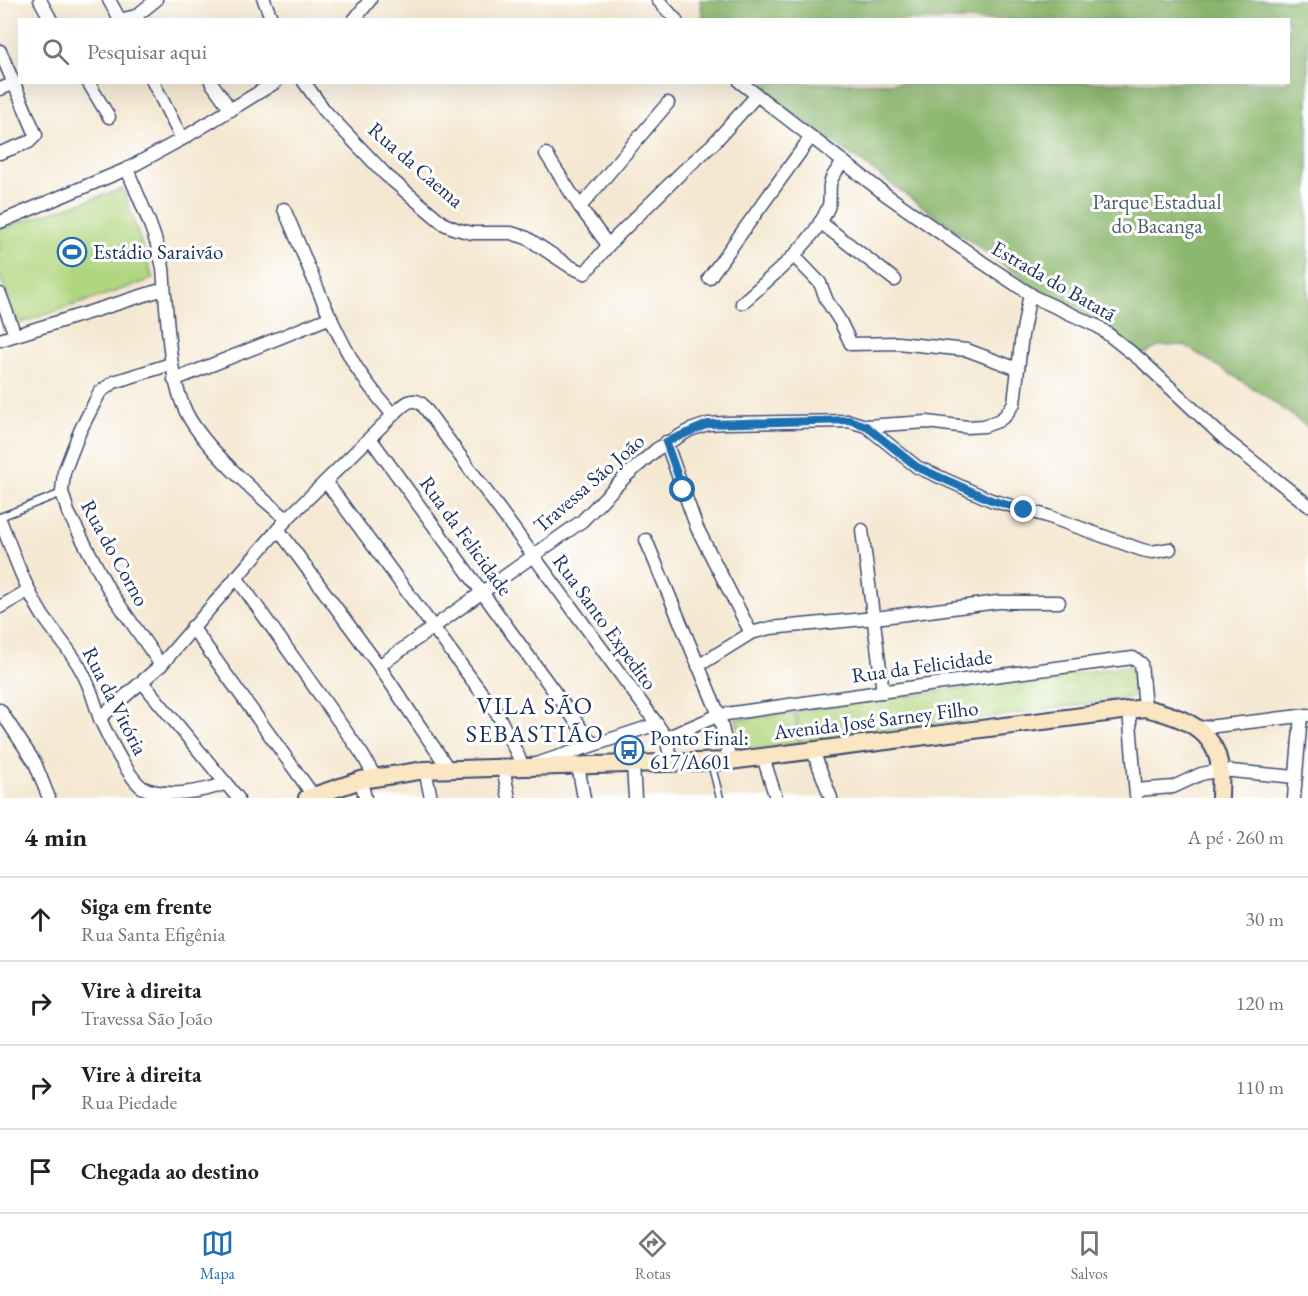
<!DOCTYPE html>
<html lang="pt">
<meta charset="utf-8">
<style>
body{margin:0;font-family:"EB Garamond",serif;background:#f6f6f6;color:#202124}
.stop{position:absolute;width:18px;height:18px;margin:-14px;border:4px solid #1f6fb2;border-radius:50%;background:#fff}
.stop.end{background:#1f6fb2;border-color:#fff;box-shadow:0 2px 6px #0008}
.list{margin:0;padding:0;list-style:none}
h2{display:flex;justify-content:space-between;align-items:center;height:78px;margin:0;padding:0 24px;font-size:26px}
h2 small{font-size:20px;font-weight:400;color:#757577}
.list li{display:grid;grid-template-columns:39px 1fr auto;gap:18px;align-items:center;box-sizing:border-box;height:84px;padding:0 24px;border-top:2px solid #e0e0e0}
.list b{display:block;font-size:22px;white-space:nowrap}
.list p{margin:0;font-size:20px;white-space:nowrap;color:#757577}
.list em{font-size:20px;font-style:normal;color:#757577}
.icon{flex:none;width:33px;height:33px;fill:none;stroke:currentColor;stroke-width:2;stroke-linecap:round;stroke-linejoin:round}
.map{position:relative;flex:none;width:1308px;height:798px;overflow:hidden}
.search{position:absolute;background:#fff;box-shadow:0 6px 24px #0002;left:18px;right:18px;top:18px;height:66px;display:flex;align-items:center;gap:15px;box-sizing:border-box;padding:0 21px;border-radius:0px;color:#757577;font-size:22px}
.sheet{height:414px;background:#fff}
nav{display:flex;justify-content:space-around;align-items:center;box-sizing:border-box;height:84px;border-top:2px solid #e0e0e0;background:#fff;font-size:16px;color:#757577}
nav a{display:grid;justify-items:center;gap:3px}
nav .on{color:#1f6fb2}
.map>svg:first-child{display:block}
</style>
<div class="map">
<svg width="1308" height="798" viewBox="0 0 1308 798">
<rect width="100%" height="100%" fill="#fff"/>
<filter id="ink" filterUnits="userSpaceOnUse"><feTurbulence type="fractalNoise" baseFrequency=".0167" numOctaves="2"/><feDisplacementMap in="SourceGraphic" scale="12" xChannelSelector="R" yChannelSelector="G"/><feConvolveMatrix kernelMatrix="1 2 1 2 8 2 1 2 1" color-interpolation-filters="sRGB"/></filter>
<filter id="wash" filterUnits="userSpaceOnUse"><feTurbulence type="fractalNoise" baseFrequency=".008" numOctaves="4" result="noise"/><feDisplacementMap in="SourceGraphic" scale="24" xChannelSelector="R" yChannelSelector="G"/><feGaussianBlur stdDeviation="1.35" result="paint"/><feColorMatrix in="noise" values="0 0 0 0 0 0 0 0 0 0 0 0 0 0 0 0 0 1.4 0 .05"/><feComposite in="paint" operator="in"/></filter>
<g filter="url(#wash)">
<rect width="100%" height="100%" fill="#f5e8d2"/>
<g fill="#b1d680" stroke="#66826f" stroke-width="1.5">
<path d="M123,189L153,279L17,324L0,275V229Z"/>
<path d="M1131,666L1134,697L801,743L797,710Z"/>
<path d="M795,713L799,743L741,752L736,719Z"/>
</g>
<path fill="#8cb76e" stroke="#547366" stroke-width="1.5" d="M700,0H1308V427L1255,389L1184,345L1160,346L1137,358L1049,298L752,83L1288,82V20H703Z"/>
</g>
<g filter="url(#ink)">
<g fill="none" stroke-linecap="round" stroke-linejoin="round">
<g stroke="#3c4b6f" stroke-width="9">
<g id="lane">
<path d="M0,517L62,493"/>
<path d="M620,736C629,743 631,752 627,762"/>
<path d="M711,763L720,798"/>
</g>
</g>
<g stroke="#3c4b6f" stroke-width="15">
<g id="street">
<path d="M40,0L51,20"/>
<path d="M109,0L120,20"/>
<path d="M264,0L272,20"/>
<path d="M658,0L676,20"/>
<path d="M119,20L136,16L156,0"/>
<path d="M354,20L370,0"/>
<path d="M0,51L36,135L29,142L0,153"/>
<path d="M88,82L109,117"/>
<path d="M153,82L182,139"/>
<path d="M211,82L231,110"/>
<path d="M304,82L325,111L386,175L444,224L456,229L472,233H511L527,238L571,267L585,273L613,240L681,173L713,144L757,95"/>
<path d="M740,82L885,194L982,262L1036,298L1099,327L1142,361L1226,440L1308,505"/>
<path d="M0,89L15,83"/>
<path d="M546,154L580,207L608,245"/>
<path d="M127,169C140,201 156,233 163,268C164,277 164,286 165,295C169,335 169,376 186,412C202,445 258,496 287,519"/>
<path d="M580,207L668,103"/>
<path d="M284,209C306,259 325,312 352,360C363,380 378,397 393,415"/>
<path d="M0,222L127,169L182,139L276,82"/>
<path d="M820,222L895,280"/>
<path d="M794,256L820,283L827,301L840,321L851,344L898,343L967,350L1018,369"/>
<path d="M709,278L811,137"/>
<path d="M0,294L15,335"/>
<path d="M742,303C771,277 812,245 828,208C831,201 829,193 830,185C831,176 838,169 844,162"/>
<path d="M0,340L164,289"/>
<path d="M174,380L331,317"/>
<path d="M866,426L917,467L942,478L991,500L1047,516L1142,550L1152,552L1170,549"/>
<path d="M370,438L593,745"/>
<path d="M666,442L697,528L751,633"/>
<path d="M326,482L498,715L524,768L657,724"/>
<path d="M0,520C13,552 24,586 43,616C55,633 70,650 80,668C90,684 94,701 100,719C107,734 114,749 123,763C129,772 134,782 143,788C167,798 202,792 227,783"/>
<path d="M278,529L379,666L448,768"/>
<path d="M862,530L883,692"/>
<path d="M646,540L719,715L730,761"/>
<path d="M236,577L362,754L375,777"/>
<path d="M0,607L29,590"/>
<path d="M192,627L313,795"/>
<path d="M161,665L109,590L68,512L62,492L64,472L80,431L100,392L114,382L171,364"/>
<path d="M379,666L582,521L626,476L657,449L690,430L708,424L726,423L849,421L866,426L927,422L967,427L984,426L998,421L1005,416L1014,403L1022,335L1030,294"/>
<path d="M698,666L751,633L770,628L875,618L998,602H1059"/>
<path d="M142,682L238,798"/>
<path d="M0,710L35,763L49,798"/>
<path d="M1129,710L1136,796"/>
<path d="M100,718L161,665L287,519L393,415C402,407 410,395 422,404L657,724L666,738L672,763"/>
<path d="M1199,728L1308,715"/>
<path d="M666,738L719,715L978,678L1133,658L1141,663L1145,708"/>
<path d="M813,751L831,798"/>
<path d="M763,757L776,798"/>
<path d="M633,765L635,798"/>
<path d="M578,766L584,798"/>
<path d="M503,768L509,798"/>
<path d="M425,770L431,798"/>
<path d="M361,780L365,798"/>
<path d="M1136,790L1173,787L1201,774L1221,770L1296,777"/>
<path d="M1294,798L1301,716"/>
</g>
</g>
<g stroke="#3c4b6f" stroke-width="20">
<path id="secondary" d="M307,798L361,780L425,770L730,761L1145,708C1179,716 1216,728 1220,769C1221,779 1220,789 1220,798"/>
</g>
<use href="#lane" stroke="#fff" stroke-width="6"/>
<use href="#street" stroke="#fff" stroke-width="12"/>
<use href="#secondary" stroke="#fbe6c4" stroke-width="16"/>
</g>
</g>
<g fill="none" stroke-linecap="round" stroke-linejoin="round" filter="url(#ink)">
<path stroke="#1f6fb2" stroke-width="8" d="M683,490L666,442L708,424L849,420L866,426L917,467L991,500L1024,510"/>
</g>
<defs>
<g id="stadium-ring" transform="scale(1.5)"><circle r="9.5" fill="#fff" stroke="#1f6fb2" stroke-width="1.5"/><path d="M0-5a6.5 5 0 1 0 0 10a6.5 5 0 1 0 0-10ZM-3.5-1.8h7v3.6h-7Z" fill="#1f6fb2"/></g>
<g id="bus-ring" transform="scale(1.5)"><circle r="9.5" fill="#fff" stroke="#1f6fb2" stroke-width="1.5"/><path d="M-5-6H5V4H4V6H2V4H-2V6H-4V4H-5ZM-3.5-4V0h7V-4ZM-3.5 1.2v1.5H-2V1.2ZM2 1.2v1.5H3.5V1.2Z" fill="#1f6fb2"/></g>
</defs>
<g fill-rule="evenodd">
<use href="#stadium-ring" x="72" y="252"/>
<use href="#bus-ring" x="629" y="750"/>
</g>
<g text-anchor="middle" stroke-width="6" stroke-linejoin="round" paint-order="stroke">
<g font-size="21" fill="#1b2f5e" stroke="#fff">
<text transform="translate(416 165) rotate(41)" y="7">Rua da Caema</text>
<text transform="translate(1054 281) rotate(30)" y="7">Estrada do Batatã</text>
<text transform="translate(589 483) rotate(-41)" y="7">Travessa São João</text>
<text transform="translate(466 536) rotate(54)" y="7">Rua da Felicidade</text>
<text transform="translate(115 553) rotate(61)" y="7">Rua do Corno</text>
<text transform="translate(605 622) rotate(54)" y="7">Rua Santo Expedito</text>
<text transform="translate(922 666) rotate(-8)" y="7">Rua da Felicidade</text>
<text transform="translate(115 701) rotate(63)" y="7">Rua da Vitória</text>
<text transform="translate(876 720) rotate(-7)" y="7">Avenida José Sarney Filho</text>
</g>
<g font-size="21" fill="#486168" stroke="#fff">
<text x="1157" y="209">Parque Estadual<tspan x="1157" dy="24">do Bacanga</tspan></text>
</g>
<g font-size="21" fill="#1b2f5e" stroke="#fff" text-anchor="start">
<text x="93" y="259">Estádio Saraivão</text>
<text x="650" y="745">Ponto Final:<tspan x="650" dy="24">617/A601</tspan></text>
</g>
<g font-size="24" letter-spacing="1.5" fill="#1b2f5e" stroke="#fff">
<text x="535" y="714">VILA SÃO<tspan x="535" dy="28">SEBASTIÃO</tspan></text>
</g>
</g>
</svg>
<div class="stop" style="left:683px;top:490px"></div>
<div class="stop end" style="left:1024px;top:510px"></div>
<div class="search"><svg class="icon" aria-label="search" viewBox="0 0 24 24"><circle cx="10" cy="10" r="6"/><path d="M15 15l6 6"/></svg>Pesquisar aqui</div>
</div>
<section class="sheet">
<h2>4 min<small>A pé · 260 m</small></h2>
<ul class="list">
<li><svg class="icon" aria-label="ahead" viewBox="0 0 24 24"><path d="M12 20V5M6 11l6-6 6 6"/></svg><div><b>Siga em frente</b><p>Rua Santa Efigênia</p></div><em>30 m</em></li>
<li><svg class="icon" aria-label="right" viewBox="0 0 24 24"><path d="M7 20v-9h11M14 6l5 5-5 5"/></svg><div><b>Vire à direita</b><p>Travessa São João</p></div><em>120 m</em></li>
<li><svg class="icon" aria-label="right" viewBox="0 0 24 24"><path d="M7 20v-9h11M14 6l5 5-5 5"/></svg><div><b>Vire à direita</b><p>Rua Piedade</p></div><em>110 m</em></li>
<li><svg class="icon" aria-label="arrive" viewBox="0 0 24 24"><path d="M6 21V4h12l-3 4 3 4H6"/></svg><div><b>Chegada ao destino</b></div></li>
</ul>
</section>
<nav>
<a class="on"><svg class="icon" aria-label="map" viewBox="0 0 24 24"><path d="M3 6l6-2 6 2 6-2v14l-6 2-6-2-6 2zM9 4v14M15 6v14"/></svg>Mapa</a>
<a><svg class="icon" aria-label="directions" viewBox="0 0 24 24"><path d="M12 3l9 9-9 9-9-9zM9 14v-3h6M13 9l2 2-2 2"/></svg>Rotas</a>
<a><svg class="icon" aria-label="saved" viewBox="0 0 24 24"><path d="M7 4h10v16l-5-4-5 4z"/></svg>Salvos</a>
</nav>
